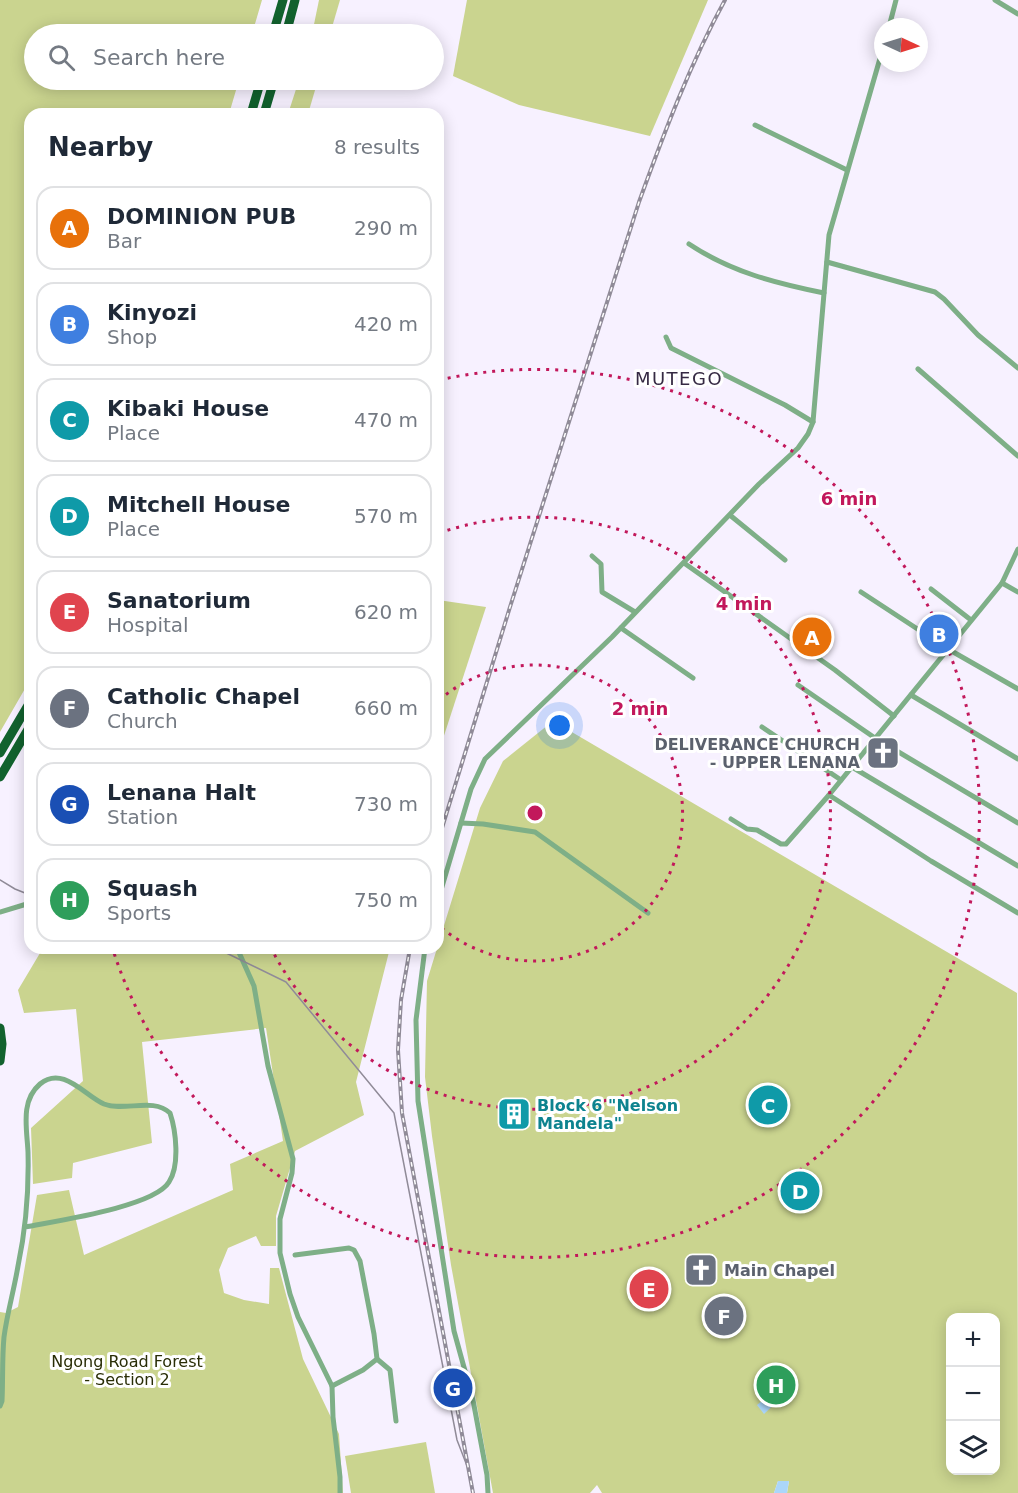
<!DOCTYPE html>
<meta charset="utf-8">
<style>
body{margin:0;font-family:"DejaVu Sans",sans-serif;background:#f6f6f7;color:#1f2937}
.controls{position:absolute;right:18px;bottom:18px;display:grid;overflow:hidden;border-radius:12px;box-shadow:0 3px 15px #0003}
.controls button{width:54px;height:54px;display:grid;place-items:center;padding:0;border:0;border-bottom:2px solid #e0e1e3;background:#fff;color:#1f2937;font:30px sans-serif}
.compass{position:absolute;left:874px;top:18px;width:54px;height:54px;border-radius:50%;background:#fff;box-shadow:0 3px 15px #0003;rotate:94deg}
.you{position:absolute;left:560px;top:726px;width:21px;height:21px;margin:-15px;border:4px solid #fff;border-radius:50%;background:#1a73e8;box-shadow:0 0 0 9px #1a73e833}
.badge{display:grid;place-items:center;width:39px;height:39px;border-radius:50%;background:#a42678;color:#fff;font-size:20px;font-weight:700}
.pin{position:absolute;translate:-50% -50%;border:3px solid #fff;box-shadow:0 2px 6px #0006}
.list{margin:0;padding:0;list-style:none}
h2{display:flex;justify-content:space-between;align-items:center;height:78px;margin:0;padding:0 24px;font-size:26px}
h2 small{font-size:20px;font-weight:400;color:#747a83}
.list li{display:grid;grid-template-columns:39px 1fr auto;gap:18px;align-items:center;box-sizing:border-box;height:84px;margin:0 12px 12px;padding:0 12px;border:2px solid #e0e1e3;border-radius:18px}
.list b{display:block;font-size:22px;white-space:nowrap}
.list p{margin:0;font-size:20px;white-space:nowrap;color:#747a83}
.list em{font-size:20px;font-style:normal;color:#747a83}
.icon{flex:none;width:33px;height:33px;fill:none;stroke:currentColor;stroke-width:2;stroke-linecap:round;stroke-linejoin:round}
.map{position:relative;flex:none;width:1018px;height:1493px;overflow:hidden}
.search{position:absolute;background:#fff;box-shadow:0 3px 15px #0003;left:24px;top:24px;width:420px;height:66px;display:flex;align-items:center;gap:15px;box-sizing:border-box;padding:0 21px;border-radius:33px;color:#747a83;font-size:22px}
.panel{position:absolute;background:#fff;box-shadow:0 3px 15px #0003;left:24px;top:108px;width:420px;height:846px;border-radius:18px}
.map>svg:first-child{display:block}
</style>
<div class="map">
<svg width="1018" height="1493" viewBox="0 0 1018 1493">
<rect width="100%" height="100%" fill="#f7f1ff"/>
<g fill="#cad48f" fill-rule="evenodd">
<path d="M0,0H262L252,34H34V80H239L229,114H30V680L0,732Z"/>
<path d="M319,0H340L330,34H312Z"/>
<path d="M467,0H708L650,136L519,105L453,76Z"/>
<path d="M299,80H318L308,114H288Z"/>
<path d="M438,600L486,607L438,754Z"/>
<path d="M553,721L1017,993L1018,1493H787L789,1481H778L774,1493H602L597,1485L590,1493H493L451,1265L432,1136L425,1077L427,981L480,808L503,761ZM950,1318H996V1470H950Z"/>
<path d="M43,948H390L356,1082L364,1115L295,1151L276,1216V1246H261L256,1236L228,1248L219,1270L224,1293L244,1300L269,1304L270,1268H279L303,1359L339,1434L343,1493H0V1312L6,1313L18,1307L37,1195L69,1190L84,1255L233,1190L230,1164L283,1141L266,1028L142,1042L152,1143L73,1163L72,1178L33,1184L31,1128L83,1081L76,1009L24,1013L18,990Z"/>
<path d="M426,1442L435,1493H351L345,1456Z"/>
</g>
<g fill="#abd6fa">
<path d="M773,1391L780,1399L764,1414L757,1405Z"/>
<path d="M778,1481H789L787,1493H774Z"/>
</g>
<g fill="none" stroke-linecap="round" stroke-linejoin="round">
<g stroke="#7eaf87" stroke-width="5">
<path d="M995,0L1018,14"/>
<path d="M889,27L896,0"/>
<path d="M755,125L847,170"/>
<path d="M689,244C731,272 775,283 824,293"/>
<path d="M827,262L935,292L944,299L978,335L1018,368"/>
<path d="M666,337L671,348L785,405L813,422"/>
<path d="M918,369L1018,456"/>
<path d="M731,516L785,560"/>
<path d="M1018,549L1002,583L829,795L931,861L1018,913"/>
<path d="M592,556L601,564L602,592L635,612"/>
<path d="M684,563L835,670L894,716"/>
<path d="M1002,583L1018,592"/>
<path d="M931,589L971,620"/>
<path d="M861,592L948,649L1018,689"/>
<path d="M621,628L693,678"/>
<path d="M798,685L875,738L1018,823"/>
<path d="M911,695L1018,759"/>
<path d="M762,727L841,780"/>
<path d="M852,767L1018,866"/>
<path d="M731,819L747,829L757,830L781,844H786L829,795"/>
<path d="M461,823L483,824L535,832L648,913"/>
<path d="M438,900L471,789L485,759L612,637L759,484L798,448L808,434L813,422L829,235L883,48"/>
<path d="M0,912L30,903"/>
<path d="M237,948L254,986L268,1066L293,1159L292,1173L280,1219V1253L290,1294L298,1317L332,1386L333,1417L340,1477V1493"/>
<path d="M425,948L416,1020L418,1101L454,1331L473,1400L487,1475L488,1493"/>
<path d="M295,1255L349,1248L354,1250L360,1261L374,1334L377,1359L363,1370L332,1386"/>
<path d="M377,1359L390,1370L396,1421"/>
<path d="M0,1406L2,1401C3,1380 2,1358 4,1337C7,1314 14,1290 18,1266C26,1228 29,1191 28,1152C27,1129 20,1101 40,1084C63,1065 85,1096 104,1104C125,1112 153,1097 170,1113C176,1131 180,1165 169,1182C154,1207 55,1221 25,1227"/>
</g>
<g stroke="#12622e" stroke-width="9">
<path d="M273,34L283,0"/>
<path d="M286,34L295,0"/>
<path d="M251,114L261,80"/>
<path d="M264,114L274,80"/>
<path d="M0,753L30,702"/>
<path d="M0,777L30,726"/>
<path d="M0,1028L2,1044L0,1061"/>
</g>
<g stroke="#908b98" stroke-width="1.5">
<path d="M0,880L15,889L30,895"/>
<path d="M216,948L286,982L394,1113L457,1440L469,1471"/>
</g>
<g stroke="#908b98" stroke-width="4">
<g id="rail">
<path d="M438,841L510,607L639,202C664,133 690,64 725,0"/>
<path d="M410,948L401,1000L398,1050L402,1113L473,1493"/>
</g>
</g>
<use href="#rail" stroke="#fff" stroke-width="1.5" stroke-dasharray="4.5" stroke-linecap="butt"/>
</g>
<g fill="none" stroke="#c2185b" stroke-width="3" stroke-dasharray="3 6">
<path d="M439 700A148 148 0 1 1 439 926"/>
<path d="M439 533A296 296 0 1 1 272 950"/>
<path d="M439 380A444 444 0 1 1 113 950"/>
</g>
<defs>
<g id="church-square" transform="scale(1.725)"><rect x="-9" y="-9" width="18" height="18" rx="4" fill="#6b7280" stroke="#fff"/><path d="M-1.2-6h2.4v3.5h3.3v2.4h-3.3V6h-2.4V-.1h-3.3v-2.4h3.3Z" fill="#fff"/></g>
<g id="building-square" transform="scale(1.725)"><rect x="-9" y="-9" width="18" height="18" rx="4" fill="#0f9aa8" stroke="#fff"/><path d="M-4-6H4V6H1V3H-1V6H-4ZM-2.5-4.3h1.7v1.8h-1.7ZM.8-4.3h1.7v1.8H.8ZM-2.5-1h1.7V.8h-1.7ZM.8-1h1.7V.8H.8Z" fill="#fff"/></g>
</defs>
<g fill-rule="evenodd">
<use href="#church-square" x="883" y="753"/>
<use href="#building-square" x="514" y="1114"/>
<use href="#church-square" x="701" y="1270"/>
</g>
<g text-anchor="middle" stroke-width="6" stroke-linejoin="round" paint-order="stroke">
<g font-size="16" font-weight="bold" fill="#5b616d" stroke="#fff" text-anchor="end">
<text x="860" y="750">DELIVERANCE CHURCH<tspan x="860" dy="18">- UPPER LENANA</tspan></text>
<text x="724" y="1276" text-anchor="start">Main Chapel</text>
</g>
<g font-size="16" font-weight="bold" fill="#0d838f" stroke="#fff" text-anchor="start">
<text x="537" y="1111">Block 6 "Nelson<tspan x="537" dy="18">Mandela"</tspan></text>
</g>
<g font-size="16" fill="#292d06" stroke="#fff">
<text x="127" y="1367">Ngong Road Forest<tspan x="127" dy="18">- Section 2</tspan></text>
</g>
<g font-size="18" letter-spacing="1.5" fill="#352943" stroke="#fff">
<text x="679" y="385">MUTEGO</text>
</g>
</g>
<circle cx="535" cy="813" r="9" fill="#c2185b" stroke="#fff" stroke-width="3"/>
<g font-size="18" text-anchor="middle" font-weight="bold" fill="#c2185b" stroke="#fff" stroke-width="6" stroke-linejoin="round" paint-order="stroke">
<text x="849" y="505">6 min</text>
<text x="744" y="610">4 min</text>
<text x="640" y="715">2 min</text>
</g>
</svg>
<div class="controls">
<button>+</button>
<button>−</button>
<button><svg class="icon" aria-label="layers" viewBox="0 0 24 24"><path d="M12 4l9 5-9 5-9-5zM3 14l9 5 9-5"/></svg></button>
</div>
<svg class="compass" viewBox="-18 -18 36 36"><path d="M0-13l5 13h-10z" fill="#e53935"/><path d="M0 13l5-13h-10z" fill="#747a83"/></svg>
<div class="you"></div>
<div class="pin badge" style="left:812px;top:637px;background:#e8710a">A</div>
<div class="pin badge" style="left:939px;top:634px;background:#3f7fe0">B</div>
<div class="pin badge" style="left:768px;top:1105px;background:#0f9aa8">C</div>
<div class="pin badge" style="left:800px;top:1191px;background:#0f9aa8">D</div>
<div class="pin badge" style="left:649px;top:1289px;background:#e0444e">E</div>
<div class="pin badge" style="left:724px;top:1316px;background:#6b7280">F</div>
<div class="pin badge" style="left:453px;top:1388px;background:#1a4fb4">G</div>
<div class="pin badge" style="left:776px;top:1385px;background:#2e9e5b">H</div>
<div class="search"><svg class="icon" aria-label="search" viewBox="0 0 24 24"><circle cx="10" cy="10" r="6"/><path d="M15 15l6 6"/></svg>Search here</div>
<section class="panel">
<h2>Nearby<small>8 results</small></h2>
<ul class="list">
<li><span class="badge" style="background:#e8710a">A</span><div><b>DOMINION PUB</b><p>Bar</p></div><em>290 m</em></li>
<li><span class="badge" style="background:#3f7fe0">B</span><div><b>Kinyozi</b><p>Shop</p></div><em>420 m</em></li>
<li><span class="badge" style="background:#0f9aa8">C</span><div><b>Kibaki House</b><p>Place</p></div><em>470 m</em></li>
<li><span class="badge" style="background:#0f9aa8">D</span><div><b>Mitchell House</b><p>Place</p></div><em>570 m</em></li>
<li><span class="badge" style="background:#e0444e">E</span><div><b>Sanatorium</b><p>Hospital</p></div><em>620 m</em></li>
<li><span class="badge" style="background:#6b7280">F</span><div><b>Catholic Chapel</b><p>Church</p></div><em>660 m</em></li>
<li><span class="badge" style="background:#1a4fb4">G</span><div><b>Lenana Halt</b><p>Station</p></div><em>730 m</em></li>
<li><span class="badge" style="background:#2e9e5b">H</span><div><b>Squash</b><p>Sports</p></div><em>750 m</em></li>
</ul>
</section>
</div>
